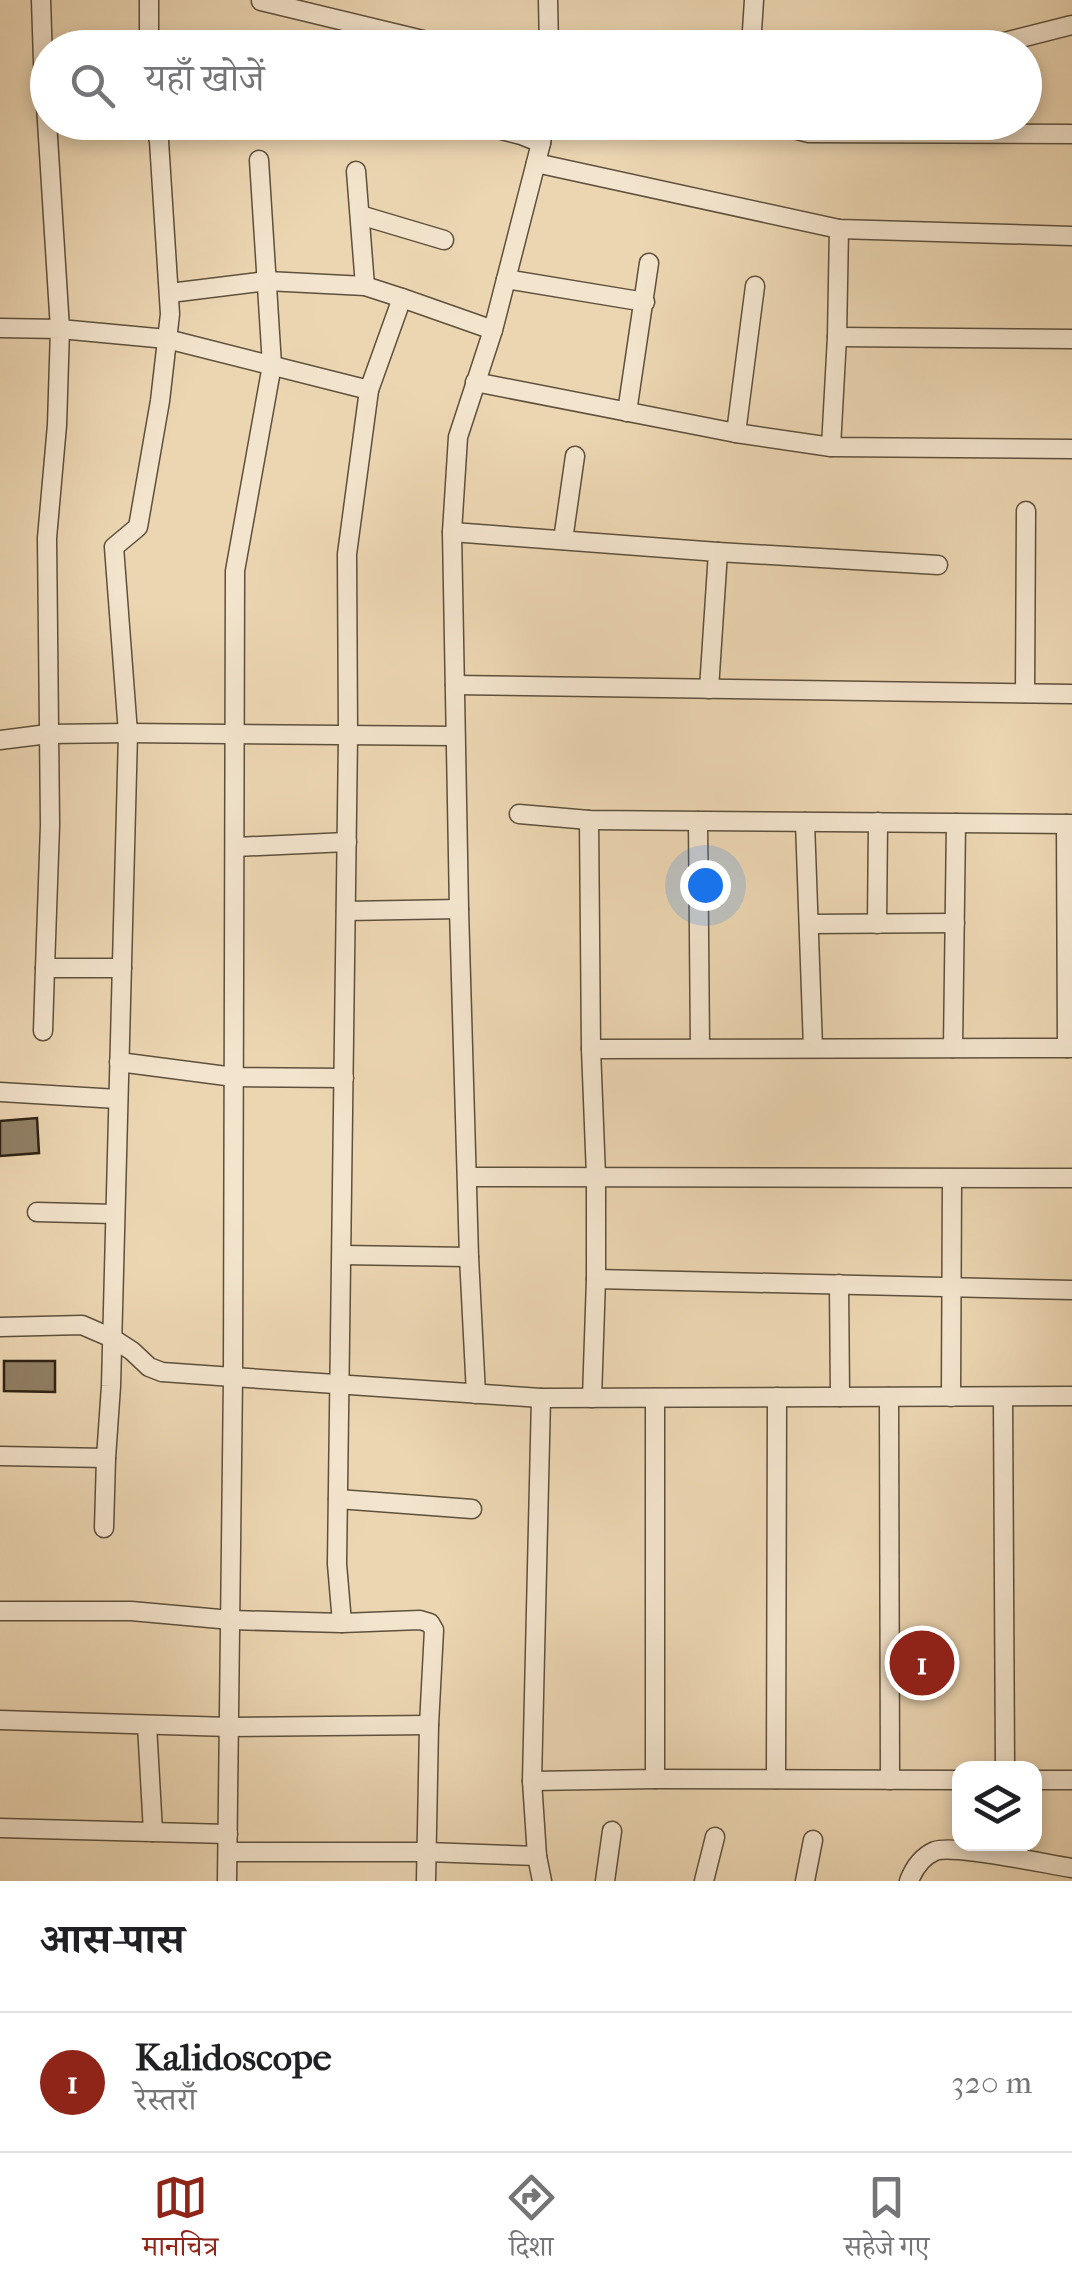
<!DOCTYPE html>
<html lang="hi">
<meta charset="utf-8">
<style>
body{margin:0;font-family:"IM FELL French Canon","Noto Serif Devanagari",serif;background:#f6f6f6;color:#202124}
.controls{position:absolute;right:30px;bottom:30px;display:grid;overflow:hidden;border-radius:20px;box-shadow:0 5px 15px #0003}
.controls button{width:90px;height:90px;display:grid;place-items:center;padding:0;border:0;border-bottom:2px solid #e0e0e0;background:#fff;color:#202124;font:50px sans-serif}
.you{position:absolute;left:705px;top:885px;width:35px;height:35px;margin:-25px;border:8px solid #fff;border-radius:50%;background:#1a73e8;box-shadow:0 0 0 15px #1a73e833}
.badge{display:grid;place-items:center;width:65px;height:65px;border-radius:50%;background:#8f2418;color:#fff;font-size:32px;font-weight:700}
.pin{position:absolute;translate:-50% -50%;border:5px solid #fff;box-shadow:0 2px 10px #0006}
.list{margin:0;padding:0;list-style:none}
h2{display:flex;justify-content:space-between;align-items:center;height:130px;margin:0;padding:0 40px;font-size:42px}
h2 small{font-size:32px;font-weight:400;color:#757577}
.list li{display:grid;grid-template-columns:65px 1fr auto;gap:30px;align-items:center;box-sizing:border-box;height:140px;padding:0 40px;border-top:2px solid #e0e0e0}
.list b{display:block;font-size:38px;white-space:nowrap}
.list p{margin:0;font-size:32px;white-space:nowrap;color:#757577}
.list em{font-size:32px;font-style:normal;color:#757577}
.icon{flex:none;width:55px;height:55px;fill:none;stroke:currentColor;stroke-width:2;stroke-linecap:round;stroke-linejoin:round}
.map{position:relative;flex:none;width:1072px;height:1881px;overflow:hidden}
.search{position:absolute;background:#fff;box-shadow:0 5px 15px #0003;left:30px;right:30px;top:30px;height:110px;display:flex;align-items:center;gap:25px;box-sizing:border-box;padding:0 35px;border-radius:55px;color:#757577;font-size:38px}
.sheet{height:270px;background:#fff}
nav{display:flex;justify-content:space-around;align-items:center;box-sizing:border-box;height:140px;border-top:2px solid #e0e0e0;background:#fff;font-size:28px;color:#757577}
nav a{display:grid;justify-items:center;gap:5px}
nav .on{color:#8f2418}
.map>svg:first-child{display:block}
</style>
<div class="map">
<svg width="1072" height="1881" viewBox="0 0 1072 1881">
<rect width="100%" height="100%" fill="#ecd6b2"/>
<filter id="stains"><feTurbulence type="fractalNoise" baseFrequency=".002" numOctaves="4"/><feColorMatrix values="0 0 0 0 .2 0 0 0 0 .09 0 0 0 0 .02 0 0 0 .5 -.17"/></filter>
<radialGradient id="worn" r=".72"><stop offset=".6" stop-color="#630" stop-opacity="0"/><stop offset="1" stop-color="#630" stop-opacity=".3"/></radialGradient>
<g fill="#918066" stroke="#2f2314" stroke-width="2.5">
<path d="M37,1118L39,1153L0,1156V1121Z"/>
<path d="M4,1361H55V1392L4,1391Z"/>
</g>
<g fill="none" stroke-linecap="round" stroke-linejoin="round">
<g stroke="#5e503c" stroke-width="21">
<g id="street">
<path d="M41,0L44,92L48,105"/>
<path d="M149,0V48"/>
<path d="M548,0L549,48"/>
<path d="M261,1L456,48"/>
<path d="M751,46L754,0"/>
<path d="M981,48L1072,25"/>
<path d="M46,105L60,329L167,339L369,390L347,554L348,736L337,1564L342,1623"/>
<path d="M470,122L521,135L541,143"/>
<path d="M766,122L809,133L1072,134"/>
<path d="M536,163L839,229L1072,236"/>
<path d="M356,171L365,286"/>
<path d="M360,215L444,240"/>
<path d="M506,279L645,302"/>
<path d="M170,293L267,281L365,286L402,298"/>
<path d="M0,328L60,329L57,425L47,538L50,825L45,968H122"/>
<path d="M837,337L1072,339"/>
<path d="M475,382L736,433L831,447L1072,449"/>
<path d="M369,390L402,298L493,330"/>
<path d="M627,412L649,263"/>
<path d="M736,433L755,286"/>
<path d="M831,447L837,337L839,229"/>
<path d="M452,532L718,552L938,565"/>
<path d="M563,540L575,456"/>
<path d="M455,685L1072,694"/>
<path d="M709,689L718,552"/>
<path d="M1025,693L1026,511"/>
<path d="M0,740L48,734L128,733L455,736"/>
<path d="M519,814L589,820L1072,824"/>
<path d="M589,820L591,1049"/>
<path d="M698,821L700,1048"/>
<path d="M805,822L813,1048"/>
<path d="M1066,824L1067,1048"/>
<path d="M235,847L347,842"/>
<path d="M346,911L459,909"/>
<path d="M809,924L955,923"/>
<path d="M877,924L878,822"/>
<path d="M43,1031L45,968"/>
<path d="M953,1048L956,823"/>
<path d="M119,1062L234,1077L344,1078"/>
<path d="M0,1092L118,1099"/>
<path d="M468,1177L1072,1178"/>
<path d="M37,1212L115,1214"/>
<path d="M342,1255L469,1257"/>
<path d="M596,1279V1176L591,1049L1072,1048"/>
<path d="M839,1284L840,1397"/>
<path d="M0,1327L82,1325L112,1338L132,1351L149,1367L162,1372L233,1377L541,1398L1072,1396"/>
<path d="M476,1394L469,1257L459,909L452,532L458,437L493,330L541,143L544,122"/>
<path d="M889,1397L890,1780"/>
<path d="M951,1397L952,1179"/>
<path d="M1003,1397L1005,1768"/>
<path d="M541,1398L532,1781L537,1856L542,1881"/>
<path d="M592,1398L596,1279L1072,1290"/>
<path d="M0,1456L106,1458L111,1386L128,733L114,547L138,527L160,401L170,314L159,141L154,122"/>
<path d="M338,1499L472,1509"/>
<path d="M104,1528L106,1458"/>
<path d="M0,1611H131L231,1620L342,1623L420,1620L430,1623L434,1630L429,1725L426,1881"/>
<path d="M0,1720L229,1727L429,1725"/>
<path d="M147,1725L153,1832"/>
<path d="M655,1779L960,1780"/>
<path d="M776,1779L777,1397"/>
<path d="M1034,1780H1072"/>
<path d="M532,1781L655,1779V1398"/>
<path d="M0,1828L228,1834"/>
<path d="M228,1852H427L537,1856"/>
<path d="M227,1881L233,1377L235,571L272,365L259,160"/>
<path d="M605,1881L612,1831"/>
<path d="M704,1881L715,1837"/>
<path d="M805,1881L813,1840"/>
<path d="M909,1881C914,1868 921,1857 935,1851C954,1844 1046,1864 1072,1868"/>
</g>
</g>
<use href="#street" stroke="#f3e4cd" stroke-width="18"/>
</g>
<rect width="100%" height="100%" filter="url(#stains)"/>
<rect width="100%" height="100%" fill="url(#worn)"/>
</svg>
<div class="controls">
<button><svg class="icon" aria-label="layers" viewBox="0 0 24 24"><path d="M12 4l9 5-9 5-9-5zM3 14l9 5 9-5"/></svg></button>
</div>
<div class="you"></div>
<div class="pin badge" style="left:922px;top:1663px">1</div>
<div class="search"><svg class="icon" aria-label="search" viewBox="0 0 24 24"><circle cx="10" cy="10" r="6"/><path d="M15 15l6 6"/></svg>यहाँ खोजें</div>
</div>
<section class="sheet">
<h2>आस-पास<small></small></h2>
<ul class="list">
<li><span class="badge">1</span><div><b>Kalidoscope</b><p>रेस्तराँ</p></div><em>320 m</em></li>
</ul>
</section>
<nav>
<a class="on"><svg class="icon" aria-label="map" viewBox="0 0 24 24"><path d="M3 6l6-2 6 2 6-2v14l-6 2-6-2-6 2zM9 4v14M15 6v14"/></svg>मानचित्र</a>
<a><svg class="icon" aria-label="directions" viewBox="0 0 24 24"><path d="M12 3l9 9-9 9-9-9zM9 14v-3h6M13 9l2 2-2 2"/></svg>दिशा</a>
<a><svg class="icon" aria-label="saved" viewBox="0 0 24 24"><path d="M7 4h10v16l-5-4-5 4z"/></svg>सहेजे गए</a>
</nav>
